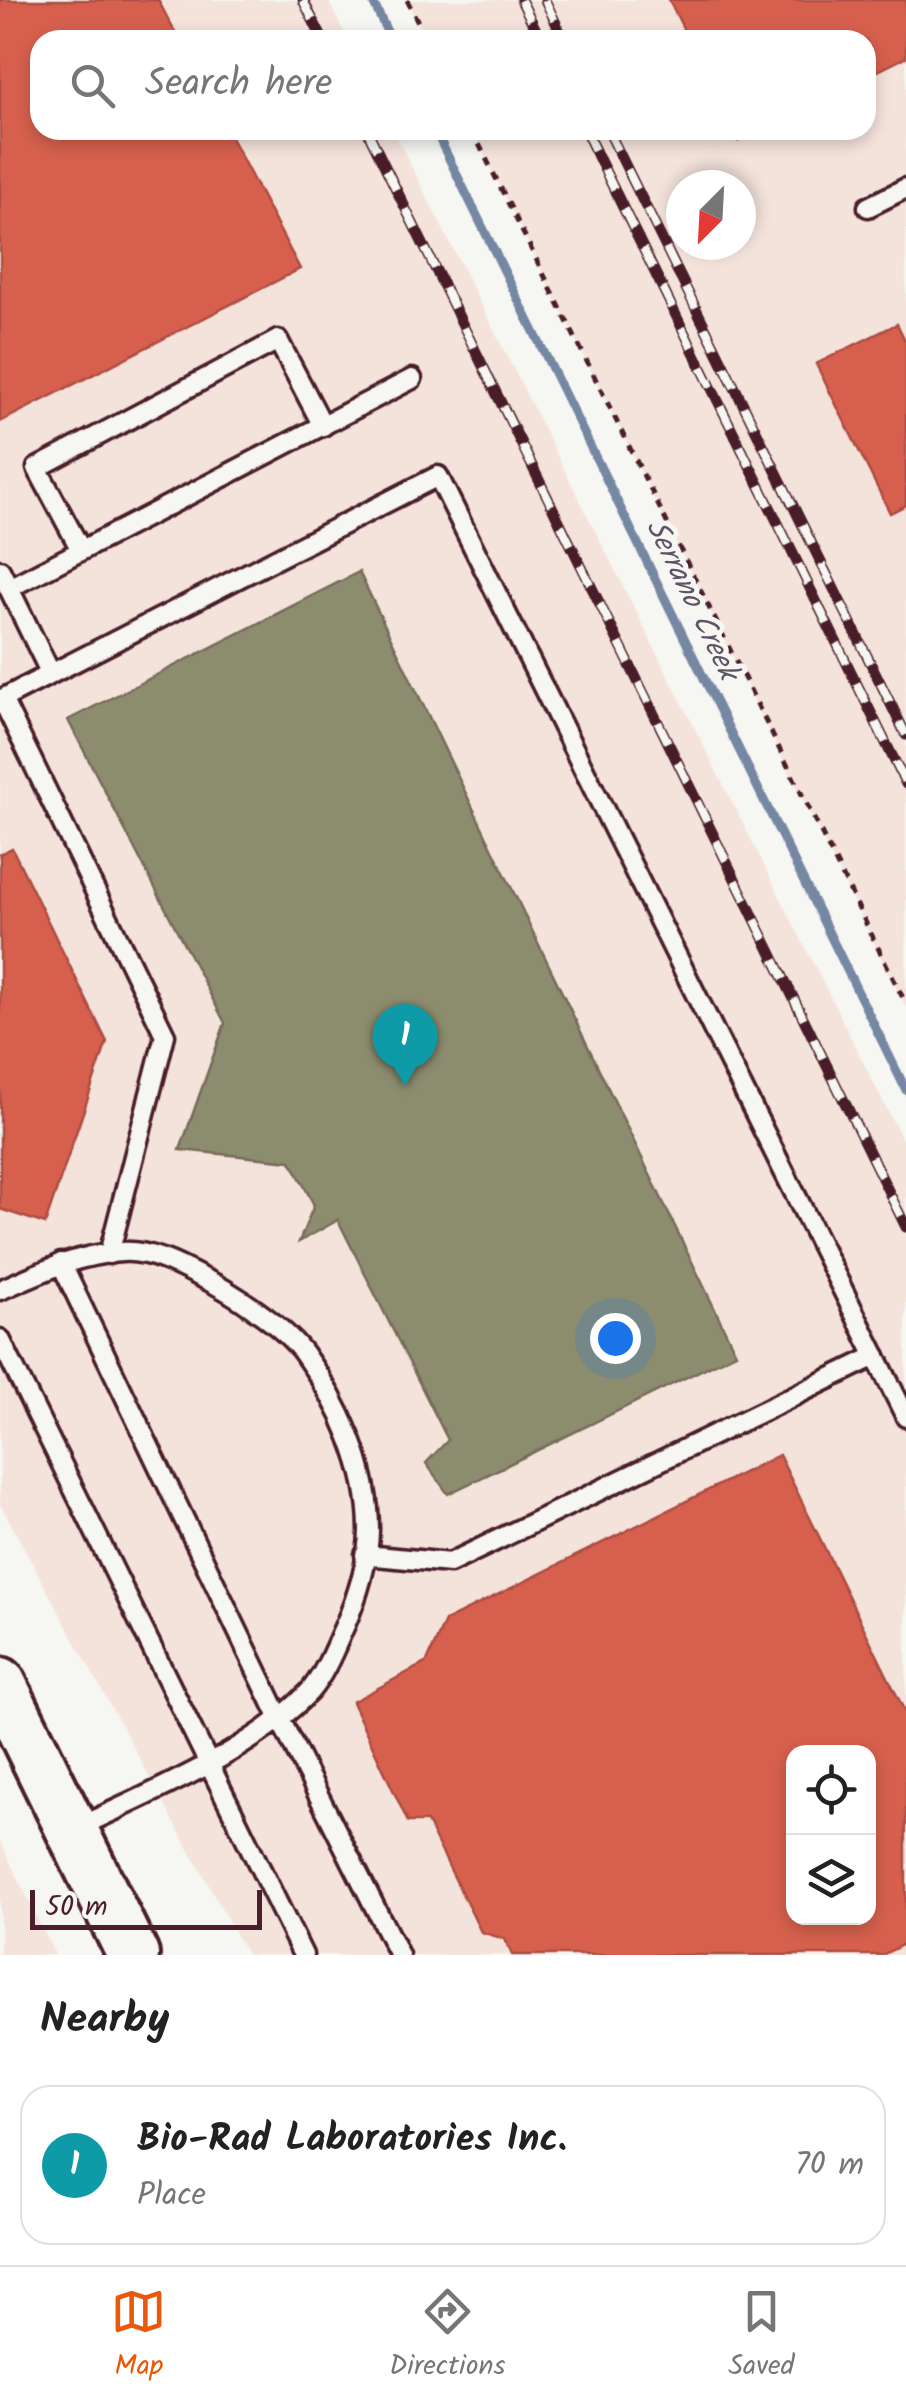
<!DOCTYPE html>
<style>
body{margin:0;font-family:Kalam,sans-serif;background:#f2f2f2;color:#222}
.controls{position:absolute;right:30px;bottom:30px;display:grid;overflow:hidden;border-radius:20px;box-shadow:0 5px 15px #0003}
.controls button{width:90px;height:90px;display:grid;place-items:center;padding:0;border:0;border-bottom:2px solid #e0e0e0;background:#fff;color:#222;font:50px sans-serif}
.compass{position:absolute;left:666px;top:170px;width:90px;height:90px;border-radius:50%;background:#fff;box-shadow:0 5px 15px #0003;rotate:204deg}
.scale{position:absolute;left:30px;bottom:25px;width:232px;box-sizing:border-box;padding-left:10px;border:5px solid #4a1f2b;border-top:0;font-size:28px;line-height:35px;white-space:nowrap;color:#4a1f2b;-webkit-text-stroke:8px #f6f6f2;paint-order:stroke}
.you{position:absolute;left:615px;top:1338px;width:35px;height:35px;margin:-25px;border:8px solid #fff;border-radius:50%;background:#1a73e8;box-shadow:0 0 0 15px #1a73e833}
.badge{display:grid;place-items:center;width:65px;height:65px;border-radius:50%;background:#ea580c;color:#fff;font-size:32px;font-weight:700}
.pin{position:absolute;translate:-50% -82px;filter:drop-shadow(0 2px 5px #0008)}
.pin::after{content:'';position:absolute;top:52px;width:35px;height:30px;background:inherit;clip-path:polygon(0 0,100% 0,50% 100%)}
.list{margin:0;padding:0;list-style:none}
h2{display:flex;justify-content:space-between;align-items:center;height:130px;margin:0;padding:0 40px;font-size:42px}
h2 small{font-size:32px;font-weight:400;color:#767676}
.list li{display:grid;grid-template-columns:65px 1fr auto;gap:30px;align-items:center;box-sizing:border-box;height:160px;margin:0 20px 20px;padding:0 20px;border:2px solid #e0e0e0;border-radius:30px}
.list b{display:block;font-size:38px;white-space:nowrap}
.list p{margin:0;font-size:32px;white-space:nowrap;color:#767676}
.list em{font-size:32px;font-style:normal;color:#767676}
.icon{flex:none;width:55px;height:55px;fill:none;stroke:currentColor;stroke-width:2;stroke-linecap:round;stroke-linejoin:round}
.map{position:relative;flex:none;width:906px;height:1955px;overflow:hidden}
.search{position:absolute;background:#fff;box-shadow:0 5px 15px #0003;left:30px;right:30px;top:30px;height:110px;display:flex;align-items:center;gap:25px;box-sizing:border-box;padding:0 35px;border-radius:30px;color:#767676;font-size:38px}
.sheet{height:310px;background:#fff}
nav{display:flex;justify-content:space-around;align-items:center;box-sizing:border-box;height:140px;border-top:2px solid #e0e0e0;background:#fff;font-size:28px;color:#767676}
nav a{display:grid;justify-items:center;gap:5px}
nav .on{color:#ea580c}
.map>svg:first-child{display:block}
</style>
<div class="map">
<svg width="906" height="1955" viewBox="0 0 906 1955">
<rect width="100%" height="100%" fill="#f6f6f2"/>
<filter id="ink" filterUnits="userSpaceOnUse"><feTurbulence type="fractalNoise" baseFrequency=".01" numOctaves="2"/><feDisplacementMap in="SourceGraphic" scale="20" xChannelSelector="R" yChannelSelector="G"/><feConvolveMatrix kernelMatrix="1 2 1 2 8 2 1 2 1" color-interpolation-filters="sRGB"/></filter>
<g filter="url(#ink)">
<g fill="#f4e3db" fill-rule="evenodd">
<path d="M0,0H328L348,40H40V130H393L906,1147V1955H247L0,1504ZM794,1752H868V1918H794Z"/>
<path d="M407,0H906V1008L472,130H866V40H427ZM681,185H741V245H681Z"/>
<path d="M0,1841L55,1955H0Z"/>
</g>
<g fill="#d6604d" stroke="#ac4c43" stroke-width="2.5" fill-rule="evenodd">
<path d="M0,0H158L179,40H40V130H227L300,269L0,422Z"/>
<path d="M669,0H906V57L866,77V40H689Z"/>
<path d="M733,130H760L738,141Z"/>
<path d="M897,324L906,342V505L890,513L816,364Z"/>
<path d="M12,848L107,1042L45,1224L0,1209V854Z"/>
<path d="M779,1455L906,1714V1943L882,1955H512L505,1939L481,1932L427,1822H408L352,1702L427,1662L445,1621ZM794,1752H868V1918H794Z"/>
</g>
<path fill="#8c8c6e" stroke="#786b5a" stroke-width="2.5" d="M359,572L736,1353L448,1494L426,1463L448,1440L338,1220L299,1242L314,1205L291,1161L180,1150L225,1023L68,720Z"/>
<g fill="none" stroke-linecap="round" stroke-linejoin="round">
<g stroke="#7487a2" stroke-width="9">
<path d="M372,0L391,40"/>
<path d="M435,130L906,1090"/>
</g>
<g stroke="#4a1f2b" stroke-width="25">
<g id="lane">
<path d="M868,207L906,188"/>
<path d="M81,550L37,468L278,340L323,426"/>
<path d="M0,570L51,674"/>
<path d="M9,588L412,379"/>
<path d="M2,699L165,1035L109,1254"/>
<path d="M0,700L438,476L906,1417"/>
<path d="M61,1263L279,1717L399,1955"/>
<path d="M0,1290C39,1273 78,1254 122,1252C149,1250 178,1265 201,1277C231,1291 285,1327 304,1354C340,1404 369,1467 369,1530C369,1559 357,1598 345,1625C335,1647 325,1674 309,1692C251,1753 149,1793 73,1830"/>
<path d="M0,1339L303,1955"/>
<path d="M365,1555L450,1563L876,1356"/>
</g>
</g>
<g stroke="#4a1f2b" stroke-width="58">
<path id="secondary" d="M0,1683L133,1955"/>
</g>
<g stroke="#4a1f2b" stroke-width="5" stroke-dasharray="8 8" stroke-linecap="butt">
<path d="M407,0L427,40"/>
<path d="M472,130L906,1004"/>
</g>
<use href="#lane" stroke="#f6f6f2" stroke-width="18"/>
<use href="#secondary" stroke="#f6f6f2" stroke-width="50"/>
<g stroke="#4a1f2b" stroke-width="11">
<g id="rail">
<path d="M303,0L323,40"/>
<path d="M521,0L541,40"/>
<path d="M545,0L564,40"/>
<path d="M367,130L906,1227"/>
<path d="M585,130L906,784"/>
<path d="M608,130L906,735"/>
</g>
</g>
<use href="#rail" stroke="#f6f6f2" stroke-width="8" stroke-dasharray="22" stroke-linecap="butt"/>
</g>
</g>
<g text-anchor="middle" stroke-width="10" stroke-linejoin="round" paint-order="stroke">
<g font-size="30" font-style="italic" fill="#5f5366" stroke="#f6f6f2">
<text transform="translate(693 599) rotate(64)" y="10">Serrano Creek</text>
</g>
</g>
</svg>
<div class="controls">
<button><svg class="icon" aria-label="locate" viewBox="0 0 24 24"><circle cx="12" cy="12" r="6"/><path d="M12 2v4M12 18v4M2 12h4M18 12h4"/></svg></button>
<button><svg class="icon" aria-label="layers" viewBox="0 0 24 24"><path d="M12 4l9 5-9 5-9-5zM3 14l9 5 9-5"/></svg></button>
</div>
<svg class="compass" viewBox="-18 -18 36 36"><path d="M0-13l5 13h-10z" fill="#e53935"/><path d="M0 13l5-13h-10z" fill="#767676"/></svg>
<div class="scale">50 m</div>
<div class="you"></div>
<div class="pin badge" style="left:405px;top:1086px;background:#0f9aa8">1</div>
<div class="search"><svg class="icon" aria-label="search" viewBox="0 0 24 24"><circle cx="10" cy="10" r="6"/><path d="M15 15l6 6"/></svg>Search here</div>
</div>
<section class="sheet">
<h2>Nearby<small></small></h2>
<ul class="list">
<li><span class="badge" style="background:#0f9aa8">1</span><div><b>Bio-Rad Laboratories Inc.</b><p>Place</p></div><em>70 m</em></li>
</ul>
</section>
<nav>
<a class="on"><svg class="icon" aria-label="map" viewBox="0 0 24 24"><path d="M3 6l6-2 6 2 6-2v14l-6 2-6-2-6 2zM9 4v14M15 6v14"/></svg>Map</a>
<a><svg class="icon" aria-label="directions" viewBox="0 0 24 24"><path d="M12 3l9 9-9 9-9-9zM9 14v-3h6M13 9l2 2-2 2"/></svg>Directions</a>
<a><svg class="icon" aria-label="saved" viewBox="0 0 24 24"><path d="M7 4h10v16l-5-4-5 4z"/></svg>Saved</a>
</nav>
